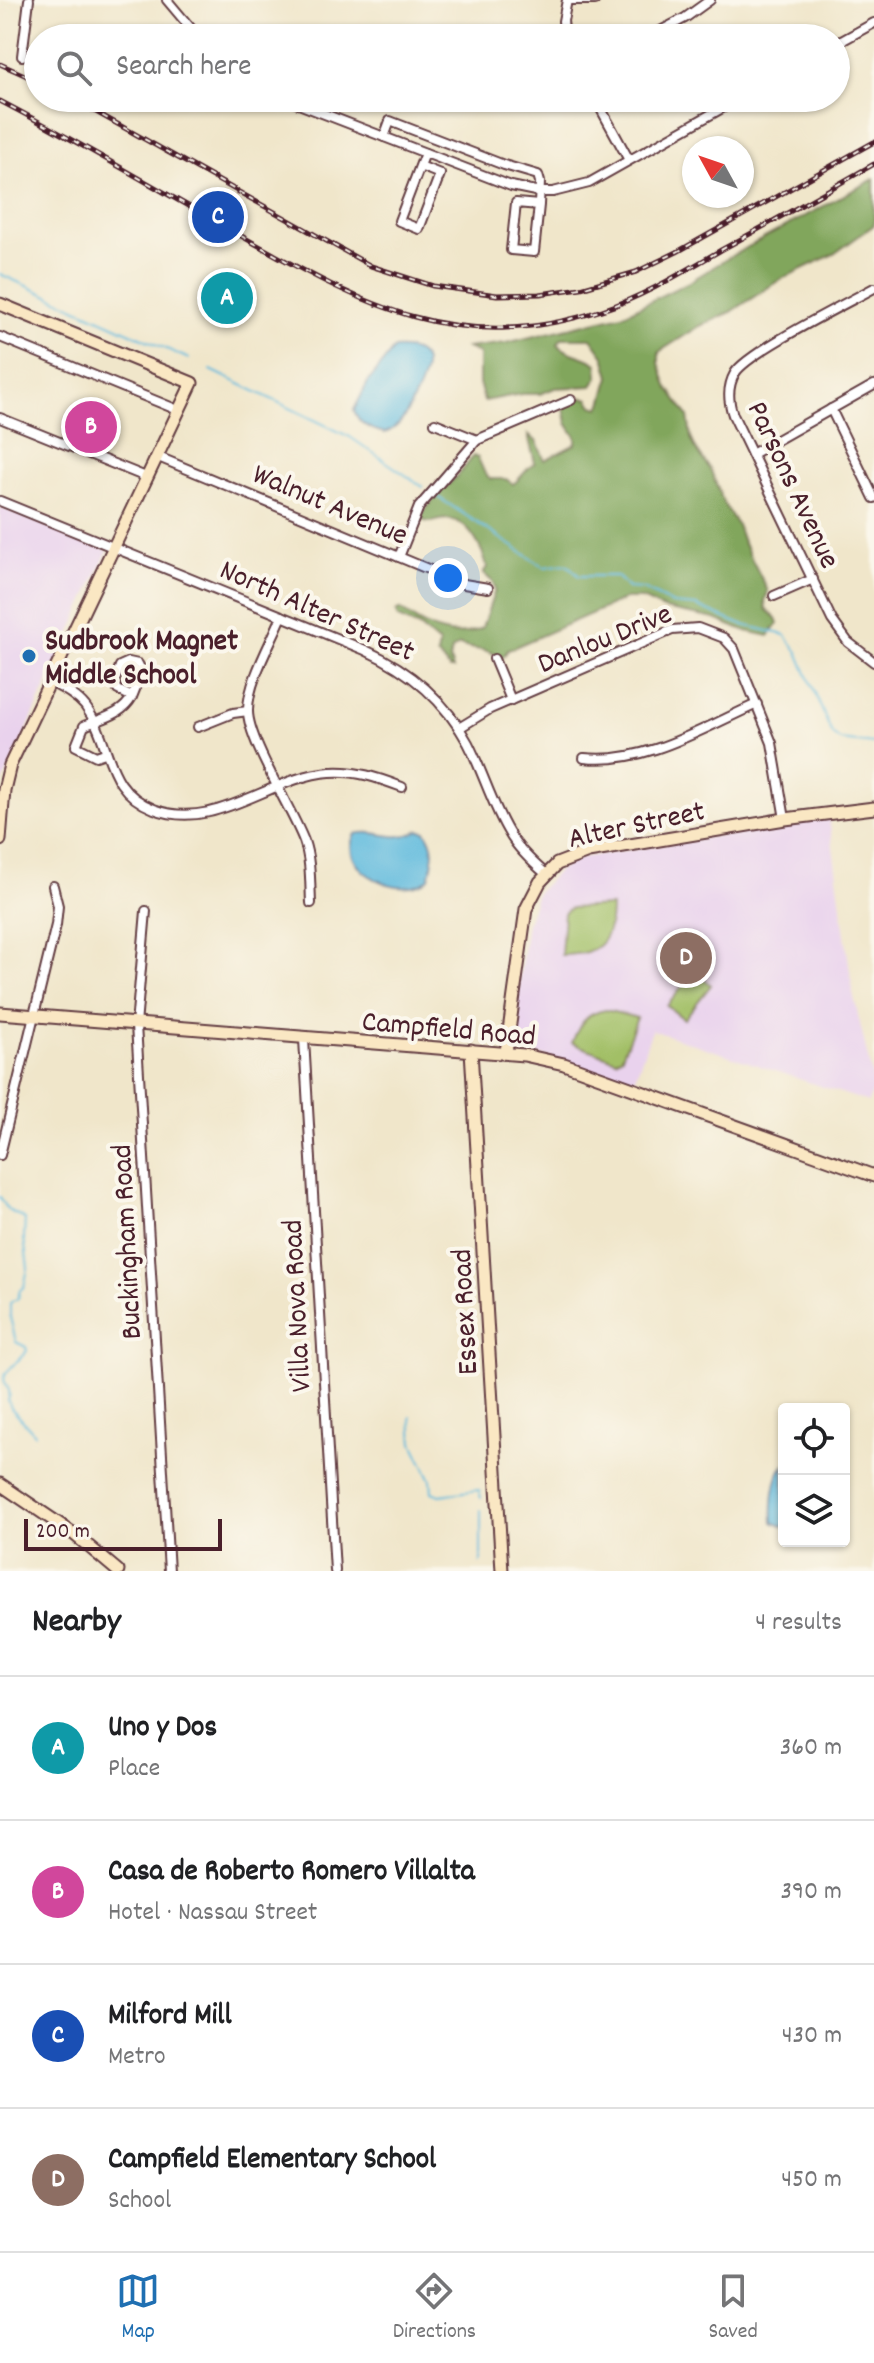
<!DOCTYPE html>
<meta charset="utf-8">
<style>
body{margin:0;font-family:Dekko,sans-serif;background:#f6f6f6;color:#202124}
.controls{position:absolute;right:24px;bottom:24px;display:grid;overflow:hidden;border-radius:8px;box-shadow:0 2px 6px #0004}
.controls button{width:72px;height:72px;display:grid;place-items:center;padding:0;border:0;border-bottom:2px solid #e0e0e0;background:#fff;color:#202124;font:40px sans-serif}
.compass{position:absolute;left:682px;top:136px;width:72px;height:72px;border-radius:50%;background:#fff;box-shadow:0 2px 6px #0004;rotate:310deg}
.scale{position:absolute;left:24px;bottom:20px;width:198px;box-sizing:border-box;padding-left:8px;border:4px solid #4a1f2b;border-top:0;font-size:22px;line-height:28px;white-space:nowrap;color:#4a1f2b;-webkit-text-stroke:6px #fbf7ec;paint-order:stroke}
.you{position:absolute;left:448px;top:578px;width:28px;height:28px;margin:-20px;border:6px solid #fff;border-radius:50%;background:#1a73e8;box-shadow:0 0 0 12px #1a73e833}
.badge{display:grid;place-items:center;width:52px;height:52px;border-radius:50%;background:#1f6fb2;color:#fff;font-size:26px;font-weight:700}
.pin{position:absolute;translate:-50% -50%;border:4px solid #fff;box-shadow:0 2px 8px #0006}
.list{margin:0;padding:0;list-style:none}
h2{display:flex;justify-content:space-between;align-items:center;height:104px;margin:0;padding:0 32px;font-size:34px}
h2 small{font-size:26px;font-weight:400;color:#757577}
.list li{display:grid;grid-template-columns:52px 1fr auto;gap:24px;align-items:center;box-sizing:border-box;height:144px;padding:0 32px;border-top:2px solid #e0e0e0}
.list b{display:block;font-size:30px;white-space:nowrap}
.list p{margin:0;font-size:26px;white-space:nowrap;color:#757577}
.list em{font-size:26px;font-style:normal;color:#757577}
.icon{flex:none;width:44px;height:44px;fill:none;stroke:currentColor;stroke-width:2;stroke-linecap:round;stroke-linejoin:round}
.map{position:relative;flex:none;width:874px;height:1571px;overflow:hidden}
.search{position:absolute;background:#fff;box-shadow:0 2px 6px #0004;left:24px;right:24px;top:24px;height:88px;display:flex;align-items:center;gap:20px;box-sizing:border-box;padding:0 28px;border-radius:44px;color:#757577;font-size:30px}
.sheet{height:680px;background:#fff}
nav{display:flex;justify-content:space-around;align-items:center;box-sizing:border-box;height:112px;border-top:2px solid #e0e0e0;background:#fff;font-size:22px;color:#757577}
nav a{display:grid;justify-items:center;gap:4px}
nav .on{color:#1f6fb2}
.map>svg:first-child{display:block}
</style>
<div class="map">
<svg width="874" height="1571" viewBox="0 0 874 1571">
<rect width="100%" height="100%" fill="#fbf7ec"/>
<filter id="ink" filterUnits="userSpaceOnUse"><feTurbulence type="fractalNoise" baseFrequency=".0125" numOctaves="2"/><feDisplacementMap in="SourceGraphic" scale="16" xChannelSelector="R" yChannelSelector="G"/><feConvolveMatrix kernelMatrix="1 2 1 2 8 2 1 2 1" color-interpolation-filters="sRGB"/></filter>
<filter id="wash" filterUnits="userSpaceOnUse"><feTurbulence type="fractalNoise" baseFrequency=".006" numOctaves="4" result="noise"/><feDisplacementMap in="SourceGraphic" scale="32" xChannelSelector="R" yChannelSelector="G"/><feGaussianBlur stdDeviation="1.8" result="paint"/><feColorMatrix in="noise" values="0 0 0 0 0 0 0 0 0 0 0 0 0 0 0 0 0 1.4 0 .05"/><feComposite in="paint" operator="in"/></filter>
<g filter="url(#wash)">
<rect width="100%" height="100%" fill="#f0e6ca"/>
<g fill="#e9d2ed">
<path d="M0,507L108,550L0,789Z"/>
<path d="M829,818L853,993L874,1085L868,1102L652,1030L633,1084L515,1047L516,1005L527,923L537,893L560,869L580,858L592,856Z"/>
</g>
<g fill="#a2bf66" stroke="#766f48" stroke-width="2">
<path d="M611,906C611,944 597,955 561,955L564,913L570,908Z"/>
<path d="M694,972L711,985L684,1019L667,1006Z"/>
<path d="M606,1010L637,1018L622,1056L616,1060L572,1043C579,1025 585,1013 606,1010Z"/>
</g>
<path fill="#81a65b" stroke="#666243" stroke-width="2" d="M874,179V225L834,254L781,279L731,312L700,326L659,352V363L667,386L688,416L691,438L696,449L711,471L724,504L737,525L743,542L768,591L765,601L766,609L776,618L778,623L769,636L741,630L715,619L664,609L642,599H625L508,650L502,658C482,646 478,652 459,645L452,650L450,660L453,669H450L437,655L439,644L419,627L398,618L396,612L400,609C424,628 453,642 482,628L495,590L493,582L483,573L487,567C483,550 469,520 447,519C437,519 433,525 422,520V515C436,492 459,479 473,456L478,458L485,474L491,479H506L513,484C522,478 525,469 535,463L528,435L536,441L545,460L576,444V437L567,423L564,407C571,401 581,395 589,399L593,406L600,408C604,402 606,386 610,377L604,356L591,338H562L558,344C567,355 586,355 597,364L598,377L592,386L555,388L540,394H521L484,401L479,383V353L467,348L506,343L622,315L689,282L733,255Z"/>
<g fill="#5fbadd" stroke="#546c84" stroke-width="2">
<path d="M394,349C433,347 429,367 416,394C408,410 403,426 385,433C370,429 359,425 354,410L368,382Z"/>
<path d="M419,830L425,831C436,845 434,861 429,878C405,902 334,871 355,834C379,828 393,845 419,830Z"/>
<path d="M784,1466V1527L773,1522C772,1506 773,1477 784,1466Z"/>
</g>
<g fill="none" stroke-linecap="round" stroke-linejoin="round">
<g stroke="#5fbadd" stroke-width="2">
<path d="M0,274L189,359"/>
<path d="M211,370L350,437L423,487"/>
<path d="M438,497L544,567C566,565 563,559 579,576H617L628,588L643,589L673,604L696,606L739,624L785,635L798,652L832,734L840,740L874,744"/>
<path d="M0,1197L8,1210L25,1219L24,1238L28,1268L24,1287L20,1290L18,1298L10,1303V1317L16,1342L26,1347L27,1351L5,1374L4,1380C7,1388 12,1391 8,1400L11,1408L35,1434"/>
<path d="M411,1417L413,1443L431,1480L432,1492L440,1495L479,1490L481,1498"/>
<path d="M481,1563V1510"/>
</g>
</g>
</g>
<g filter="url(#ink)">
<g fill="none" stroke-linecap="round" stroke-linejoin="round">
<g stroke="#633d43" stroke-width="12">
<g id="street">
<path d="M167,0L199,38"/>
<path d="M567,0H595"/>
<path d="M565,38L563,21L567,0"/>
<path d="M647,38L685,18L710,0"/>
<path d="M836,44L874,23"/>
<path d="M22,56L29,0"/>
<path d="M283,98L511,186L540,192H553L589,183L740,98"/>
<path d="M595,98L629,160"/>
<path d="M384,137L390,121L504,165L538,175L540,182L539,205L516,203L511,250L534,252L539,205"/>
<path d="M420,166L399,221L419,229L440,174L420,166L425,153"/>
<path d="M874,288C847,303 748,352 735,373C727,387 728,401 733,415L832,620L848,642L874,662"/>
<path d="M0,337L178,410"/>
<path d="M831,409L874,498"/>
<path d="M0,418L146,477"/>
<path d="M435,423L477,440L571,400"/>
<path d="M752,454L874,385"/>
<path d="M156,456L464,584L488,588"/>
<path d="M0,501L365,650C409,670 445,700 468,743C483,772 492,805 509,833C518,849 532,862 546,874"/>
<path d="M399,557L419,507L477,440"/>
<path d="M774,596L813,579"/>
<path d="M282,616C271,643 248,682 248,710C247,739 292,809 304,841C311,861 310,883 311,903"/>
<path d="M494,659L511,700"/>
<path d="M50,682C63,689 76,695 85,706C113,743 103,789 154,809C215,833 271,776 330,772C356,770 378,778 402,787"/>
<path d="M198,727L233,713L248,711"/>
<path d="M459,728L490,709L672,630L698,628L724,638L734,649L772,743L785,819"/>
<path d="M105,753L96,756L76,746L84,726C103,718 122,715 132,697L118,690L114,683L120,666L129,662L138,664L142,672L132,697"/>
<path d="M584,758C645,765 703,728 757,704"/>
<path d="M146,911L136,1025L169,1571"/>
<path d="M304,1039L335,1571"/>
<path d="M0,1155L56,925L58,906L53,886"/>
</g>
</g>
<g stroke="#633d43" stroke-width="15">
<g id="secondary">
<path d="M0,304L192,383L10,765L4,790L0,840"/>
<path d="M0,1013L524,1055L564,1064L874,1176"/>
<path d="M471,1050L502,1571"/>
<path d="M506,1052L526,909L540,882L557,864L588,852L785,819L874,808"/>
<path d="M0,1484L74,1534L118,1571"/>
</g>
</g>
<use href="#street" stroke="#fff" stroke-width="8"/>
<use href="#secondary" stroke="#fae7c3" stroke-width="11"/>
<g stroke="#4a1f2b" stroke-width="5">
<g id="rail">
<path d="M0,64L38,81"/>
<path d="M71,98L371,266L433,286L497,295L540,294L581,288L636,272L677,252L874,142"/>
<path d="M0,101C77,141 152,186 227,228C354,299 451,360 602,310C645,296 683,272 721,250C772,222 823,193 874,164"/>
</g>
</g>
<use href="#rail" stroke="#fbf7ec" stroke-width="2" stroke-dasharray="6" stroke-linecap="butt"/>
</g>
</g>
<circle fill="#1f6fb2" stroke="#fbf7ec" stroke-width="3" cx="29" cy="656" r="8"/>
<g text-anchor="middle" stroke-width="8" stroke-linejoin="round" paint-order="stroke">
<g font-size="30" fill="#4a1f2b" stroke="#fbf7ec">
<text transform="translate(795 484) rotate(65)" y="10">Parsons Avenue</text>
<text transform="translate(331 503) rotate(23)" y="10">Walnut Avenue</text>
<text transform="translate(318 609) rotate(24)" y="10">North Alter Street</text>
<text transform="translate(604 637) rotate(-22)" y="10">Danlou Drive</text>
<text transform="translate(636 823) rotate(-12)" y="10">Alter Street</text>
<text transform="translate(449 1027) rotate(5)" y="10">Campfield Road</text>
<text transform="translate(125 1242) rotate(-93)" y="10">Buckingham Road</text>
<text transform="translate(295 1306) rotate(-93)" y="10">Villa Nova Road</text>
<text transform="translate(463 1312) rotate(-93)" y="10">Essex Road</text>
</g>
<g font-size="30" font-weight="bold" fill="#4a1f2b" stroke="#fbf7ec" text-anchor="start">
<text x="45" y="649">Sudbrook Magnet<tspan x="45" dy="34">Middle School</tspan></text>
</g>
</g>
</svg>
<div class="controls">
<button><svg class="icon" aria-label="locate" viewBox="0 0 24 24"><circle cx="12" cy="12" r="6"/><path d="M12 2v4M12 18v4M2 12h4M18 12h4"/></svg></button>
<button><svg class="icon" aria-label="layers" viewBox="0 0 24 24"><path d="M12 4l9 5-9 5-9-5zM3 14l9 5 9-5"/></svg></button>
</div>
<svg class="compass" viewBox="-18 -18 36 36"><path d="M0-13l5 13h-10z" fill="#e53935"/><path d="M0 13l5-13h-10z" fill="#757577"/></svg>
<div class="scale">200 m</div>
<div class="you"></div>
<div class="pin badge" style="left:227px;top:298px;background:#0f9aa8">A</div>
<div class="pin badge" style="left:91px;top:427px;background:#d1479c">B</div>
<div class="pin badge" style="left:218px;top:217px;background:#1a4fb4">C</div>
<div class="pin badge" style="left:686px;top:958px;background:#8d6e63">D</div>
<div class="search"><svg class="icon" aria-label="search" viewBox="0 0 24 24"><circle cx="10" cy="10" r="6"/><path d="M15 15l6 6"/></svg>Search here</div>
</div>
<section class="sheet">
<h2>Nearby<small>4 results</small></h2>
<ul class="list">
<li><span class="badge" style="background:#0f9aa8">A</span><div><b>Uno y Dos</b><p>Place</p></div><em>360 m</em></li>
<li><span class="badge" style="background:#d1479c">B</span><div><b>Casa de Roberto Romero Villalta</b><p>Hotel · Nassau Street</p></div><em>390 m</em></li>
<li><span class="badge" style="background:#1a4fb4">C</span><div><b>Milford Mill</b><p>Metro</p></div><em>430 m</em></li>
<li><span class="badge" style="background:#8d6e63">D</span><div><b>Campfield Elementary School</b><p>School</p></div><em>450 m</em></li>
</ul>
</section>
<nav>
<a class="on"><svg class="icon" aria-label="map" viewBox="0 0 24 24"><path d="M3 6l6-2 6 2 6-2v14l-6 2-6-2-6 2zM9 4v14M15 6v14"/></svg>Map</a>
<a><svg class="icon" aria-label="directions" viewBox="0 0 24 24"><path d="M12 3l9 9-9 9-9-9zM9 14v-3h6M13 9l2 2-2 2"/></svg>Directions</a>
<a><svg class="icon" aria-label="saved" viewBox="0 0 24 24"><path d="M7 4h10v16l-5-4-5 4z"/></svg>Saved</a>
</nav>
